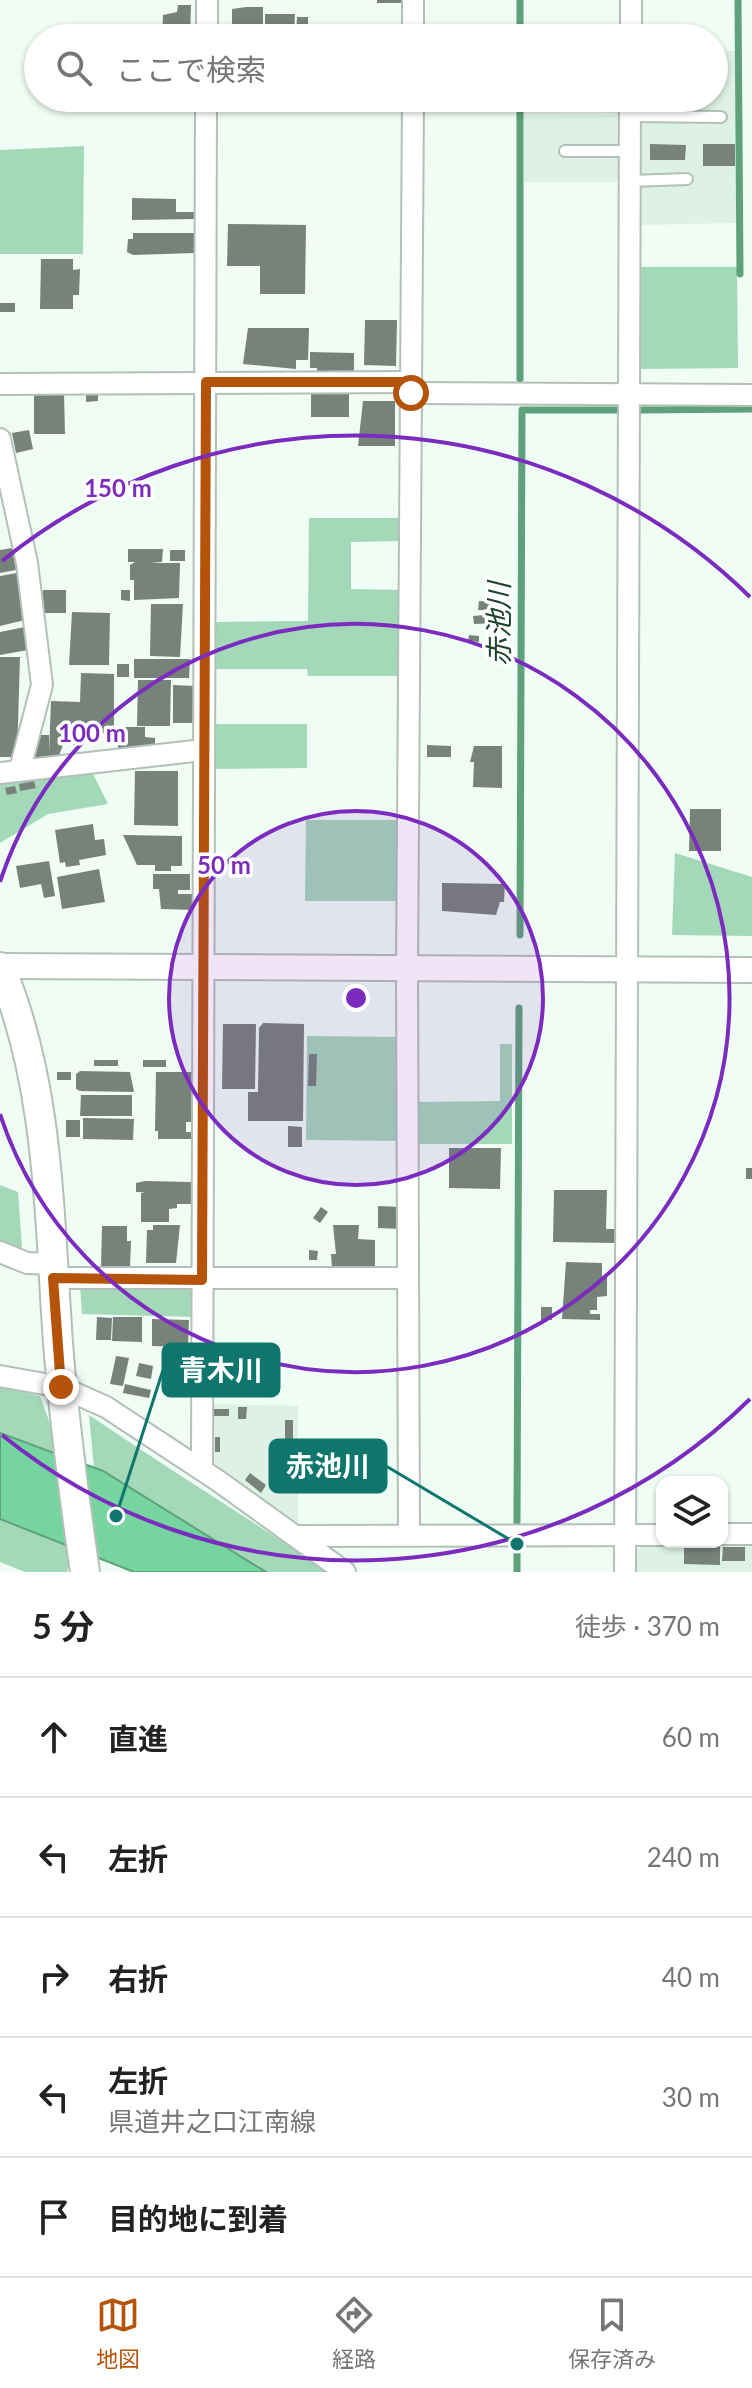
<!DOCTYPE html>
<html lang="ja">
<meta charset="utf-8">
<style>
body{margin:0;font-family:Lato,"Noto Sans JP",sans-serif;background:#f2f2f2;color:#222}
.controls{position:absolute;right:24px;bottom:24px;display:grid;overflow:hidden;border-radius:16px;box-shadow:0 2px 6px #0004}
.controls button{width:72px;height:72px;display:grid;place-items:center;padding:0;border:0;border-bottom:2px solid #e0e0e0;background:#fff;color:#222;font:40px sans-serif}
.stop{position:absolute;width:24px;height:24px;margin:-18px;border:6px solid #b45309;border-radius:50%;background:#fff}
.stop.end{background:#b45309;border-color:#fff;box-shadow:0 2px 8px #0008}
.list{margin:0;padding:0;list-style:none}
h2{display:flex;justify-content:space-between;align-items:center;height:104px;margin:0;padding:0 32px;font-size:34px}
h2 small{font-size:26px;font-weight:400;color:#767676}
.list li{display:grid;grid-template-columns:52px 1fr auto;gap:24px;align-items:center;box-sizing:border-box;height:120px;padding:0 32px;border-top:2px solid #e0e0e0}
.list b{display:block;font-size:30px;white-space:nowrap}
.list p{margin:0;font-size:26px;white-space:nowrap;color:#767676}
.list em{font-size:26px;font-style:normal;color:#767676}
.icon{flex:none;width:44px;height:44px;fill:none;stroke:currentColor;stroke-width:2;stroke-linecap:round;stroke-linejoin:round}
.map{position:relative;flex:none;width:752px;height:1572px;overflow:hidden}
.search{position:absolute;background:#fff;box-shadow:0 2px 6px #0004;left:24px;right:24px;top:24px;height:88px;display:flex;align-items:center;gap:20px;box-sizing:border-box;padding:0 28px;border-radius:44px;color:#767676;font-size:30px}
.sheet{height:704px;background:#fff}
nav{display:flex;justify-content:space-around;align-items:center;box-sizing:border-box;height:112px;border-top:2px solid #e0e0e0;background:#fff;font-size:22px;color:#767676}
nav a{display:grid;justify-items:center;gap:4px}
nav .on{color:#b45309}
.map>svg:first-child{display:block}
</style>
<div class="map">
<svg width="752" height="1572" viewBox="0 0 752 1572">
<rect width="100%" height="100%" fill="#effdf4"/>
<g fill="#ddf2e5">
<path d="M714,51H735L736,223L640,225V98H714Z"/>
<path d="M622,115V182H524V116Z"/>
<path d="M212,1404L298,1406V1524L215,1464L210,1451Z"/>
<path d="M645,1543H752V1572H635V1553Z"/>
</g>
<g fill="#a3d8b8">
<path d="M84,146L83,254H0V150Z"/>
<path d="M640,267H737L738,368L641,369Z"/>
<path d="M309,518H403V541L351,542V589L403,590L402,676H308L307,669H213V622L308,621Z"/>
<path d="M213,724H307V768L213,769Z"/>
<path d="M91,770L108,804L48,814L0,843V780Z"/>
<path d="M306,820H401V901H305Z"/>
<path d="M675,853L752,877V936L672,935Z"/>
<path d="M307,1036L402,1037V1141L306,1140Z"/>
<path d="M500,1044H512V1144H417V1102L500,1101Z"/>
<path d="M0,1185L18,1192L22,1247L15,1254L0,1248Z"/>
<path d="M80,1285L187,1286L195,1296V1317L82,1314Z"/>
<path d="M0,1387L40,1396L61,1454L0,1433Z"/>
<path d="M89,1415C168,1469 249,1518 328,1572H266L94,1468Z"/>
<path d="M0,1519L74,1549L67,1572H25L0,1562Z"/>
</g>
<path fill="#76d49f" stroke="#5ea17b" stroke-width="2" d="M0,1433L103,1471L266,1572H134L0,1519Z"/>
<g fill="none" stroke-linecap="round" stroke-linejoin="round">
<g stroke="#5ea17b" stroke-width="7">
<path d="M520,0V38"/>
<path d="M738,0L740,274"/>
<path d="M520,98V379"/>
<path d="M640,410L752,409"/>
<path d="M520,935L522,410H618"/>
<path d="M517,1522L519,1008"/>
<path d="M517,1572V1544"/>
</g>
</g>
<g fill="#76827a">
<rect x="377" y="0" width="26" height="3"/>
<path d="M178,5H191L190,38H162L163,15L177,12Z"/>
<path d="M246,7H263V35H232V9Z"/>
<path d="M265,14H295L294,35H265Z"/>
<path d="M297,17H308V36H296Z"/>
<path d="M650,144L686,145L685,160H650Z"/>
<rect x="703" y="144" width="32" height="22"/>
<path d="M132,198L176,199V212H195V219L132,220Z"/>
<path d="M228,224L306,225L305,294H260V266H227Z"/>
<path d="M133,233H195L194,253L133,255L127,252L128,239H133Z"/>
<path d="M41,259H73V270L80,269L79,295H73V309H40Z"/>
<rect x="0" y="303" width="15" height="9"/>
<path d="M365,320H397L396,366L364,365Z"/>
<path d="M248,328H309L308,360H296V369L243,364Z"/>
<path d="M310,352L354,353V373L317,372V368H310Z"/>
<path d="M86,392H98V401L86,402Z"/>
<rect x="311" y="392" width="38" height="25"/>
<path d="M64,393L65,434H34V394Z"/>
<path d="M363,401H395V446H358Z"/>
<path d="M29,430L33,449L16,453L12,433Z"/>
<path d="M12,548L16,570L0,573V550Z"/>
<path d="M128,549H163L162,562L150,563H180L179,598L134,600V580H130V565L135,562H128Z"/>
<rect x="170" y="550" width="15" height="11"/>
<path d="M17,573L25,620L0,626V576Z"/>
<path d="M43,590H66V613H42Z"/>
<path d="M121,590H130V601L121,600Z"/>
<path d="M479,601L504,602V611L478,610Z"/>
<path d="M151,604H183L180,657L150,656Z"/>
<path d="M72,612L110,613L109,665H69Z"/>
<path d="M496,614L497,623L474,624L473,616Z"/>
<path d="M25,627L28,650L0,655V632Z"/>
<path d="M469,635L479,636V642L468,641Z"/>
<path d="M0,657H20L17,757H0Z"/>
<path d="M134,659H190L189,678H134Z"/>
<rect x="117" y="664" width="12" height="13"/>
<path d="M81,673L114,674V733H79V745H63L58,758H35V735H49V753L51,701L80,702Z"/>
<path d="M138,680H171L170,726H137Z"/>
<path d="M173,685L195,686L194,723H173Z"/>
<path d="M118,727H145V737L155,738V751H118Z"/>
<path d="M427,745L451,746V757H427Z"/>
<path d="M474,746H502V788L473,787L474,762H470Z"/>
<path d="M135,771H178V826L134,825Z"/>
<path d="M34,781L36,788L20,791L19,784Z"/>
<path d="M15,786L17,793L7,795L5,788Z"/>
<path d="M690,809H721V851H689Z"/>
<path d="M93,824L95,840L104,839L106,855L79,860L80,865L66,867L65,862L60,863L55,830Z"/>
<path d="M123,835L182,836V866H171V871H155V865H137Z"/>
<path d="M49,861L55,896L44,898L41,884L20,888L16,866Z"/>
<path d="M99,869L105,902L62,909L57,877Z"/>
<path d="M153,874H190V890H178V894H195V910L161,909L159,889H153Z"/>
<path d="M442,883L505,884L504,902H500L496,915L442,911Z"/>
<path d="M263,1023L304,1024L303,1121H248V1092H258L259,1028Z"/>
<path d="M223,1024H256L255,1089H222Z"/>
<path d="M309,1054H317L316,1086H308Z"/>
<rect x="94" y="1060" width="24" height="6"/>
<rect x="143" y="1060" width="23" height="7"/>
<path d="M80,1071L130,1072L134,1092L80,1091L76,1089V1074Z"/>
<rect x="57" y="1072" width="14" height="8"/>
<path d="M156,1072H194L193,1122H186V1132H193L194,1139H158V1131H155Z"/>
<path d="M81,1095H132V1116H80Z"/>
<path d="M83,1118L134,1119L133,1140L83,1139Z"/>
<rect x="66" y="1120" width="14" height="17"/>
<path d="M288,1126L302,1127V1147H288Z"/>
<path d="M449,1148H501L500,1189L449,1188Z"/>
<rect x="746" y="1168" width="6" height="11"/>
<path d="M145,1181L191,1182V1204H177V1208L169,1209V1222H141V1193L145,1192H136V1183Z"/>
<path d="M554,1190H607L606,1229H615V1243L553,1242Z"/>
<path d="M378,1206L401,1207V1229L378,1228Z"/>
<path d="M321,1207L328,1212L320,1223L313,1218Z"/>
<path d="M153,1225H180L176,1263H146L147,1230H153Z"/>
<path d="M333,1225H359L358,1239L375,1240V1270L332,1268L331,1254H336Z"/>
<path d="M102,1226H127V1241H131L130,1268H101Z"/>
<path d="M309,1250L318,1251L317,1260H309Z"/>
<path d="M566,1262L602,1263V1277H607V1296L597,1297V1310H590V1314H600V1320L562,1319Z"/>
<rect x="541" y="1307" width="11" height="13"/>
<path d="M97,1317L112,1318L111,1340H96Z"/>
<path d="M113,1317H142V1342L112,1341Z"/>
<path d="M152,1319L189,1320L188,1347L152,1346Z"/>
<path d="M116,1356L129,1358L123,1386L110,1384Z"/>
<path d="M139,1363L153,1366L151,1379L136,1376Z"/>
<path d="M125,1384L151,1390L149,1398L123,1393Z"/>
<path d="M238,1407H247L246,1419H238Z"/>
<rect x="214" y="1409" width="15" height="7"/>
<rect x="285" y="1420" width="8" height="25"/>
<rect x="215" y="1437" width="5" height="15"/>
<path d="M250,1473L266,1485L261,1493L245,1480Z"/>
<path d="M684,1545H720V1565L684,1564Z"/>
<path d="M723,1547H745V1561H722Z"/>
</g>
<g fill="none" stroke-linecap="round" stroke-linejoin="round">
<g stroke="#b3c0b8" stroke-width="14">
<g id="service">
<path d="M630,116L721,117"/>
<path d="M565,151H630"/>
<path d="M630,181L687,179"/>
</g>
</g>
<g stroke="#b3c0b8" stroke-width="24">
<g id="minor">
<path d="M207,38V0"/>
<path d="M413,38V0"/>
<path d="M631,38V0"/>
<path d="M0,384L411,382"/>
<path d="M411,393L752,395"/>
<path d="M0,439L27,563L42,685L20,769"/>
<path d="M0,773L203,750"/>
<path d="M0,1252L27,1263L53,1264"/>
<path d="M53,1278H408"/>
<path d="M0,1376L61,1387L106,1407L217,1480L345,1572"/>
<path d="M202,1470L206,98"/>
<path d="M722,1534H752"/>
<path d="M409,1535L407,968L413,98"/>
<path d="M296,1536L662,1535"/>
<path d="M625,1572L630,98"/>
</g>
</g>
<g stroke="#b3c0b8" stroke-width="28">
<path id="tertiary" d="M0,966L752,970"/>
</g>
<g stroke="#b3c0b8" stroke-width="32">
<path id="secondary" d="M0,967C50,1084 49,1217 58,1343C64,1420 74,1496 85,1572"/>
</g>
<use href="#service" stroke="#fff" stroke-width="10"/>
<use href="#minor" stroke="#fff" stroke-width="20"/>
<use href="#tertiary" stroke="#fff" stroke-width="24"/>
<use href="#secondary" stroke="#fff" stroke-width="28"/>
</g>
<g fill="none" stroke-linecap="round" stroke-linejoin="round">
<path stroke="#b45309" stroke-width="10" d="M61,1387L53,1278L202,1280L206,382H411V393"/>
</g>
<circle cx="356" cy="998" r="187" fill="#7b2cbf" fill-opacity=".12"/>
<g fill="none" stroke="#7b2cbf" stroke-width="4">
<circle cx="356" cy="998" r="187"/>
<path d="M0 882A374 374 0 1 1 0 1114"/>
<path d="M750 1399A562 562 0 0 1 2 1435M2 561A562 562 0 0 1 750 597"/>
</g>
<g text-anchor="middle" stroke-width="7" stroke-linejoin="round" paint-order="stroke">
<g font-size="28" font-style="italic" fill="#1b432d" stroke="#fff">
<text transform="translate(499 624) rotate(-90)" y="10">赤池川</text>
</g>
</g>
<circle cx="356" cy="998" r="12" fill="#7b2cbf" stroke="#fff" stroke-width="4"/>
<g font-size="24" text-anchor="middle" font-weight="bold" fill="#7b2cbf" stroke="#fff" stroke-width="7" stroke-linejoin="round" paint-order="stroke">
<text x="118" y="497">150 m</text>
<text x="92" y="742">100 m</text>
<text x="224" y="874">50 m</text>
</g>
<path fill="none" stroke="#0f766e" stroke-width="3" d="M116 1516L163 1370M517 1544L386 1466"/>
<g fill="#0f766e" stroke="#fff" stroke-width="3">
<circle cx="116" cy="1516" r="8"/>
<circle cx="517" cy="1544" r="8"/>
</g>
<g fill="#0f766e" stroke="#0f766e" stroke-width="3">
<rect x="163" y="1344" width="116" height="52" rx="8"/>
<rect x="270" y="1440" width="116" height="52" rx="8"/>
</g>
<g font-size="28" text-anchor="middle" font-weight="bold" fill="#fff">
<text x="221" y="1380">青木川</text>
<text x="328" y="1476">赤池川</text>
</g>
</svg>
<div class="controls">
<button><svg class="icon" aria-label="layers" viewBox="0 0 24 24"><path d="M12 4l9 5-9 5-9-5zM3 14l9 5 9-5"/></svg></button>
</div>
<div class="stop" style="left:411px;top:393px"></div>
<div class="stop end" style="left:61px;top:1387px"></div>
<div class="search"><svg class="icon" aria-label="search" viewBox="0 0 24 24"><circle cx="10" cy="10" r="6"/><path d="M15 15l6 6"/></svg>ここで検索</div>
</div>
<section class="sheet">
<h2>5 分<small>徒歩 · 370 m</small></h2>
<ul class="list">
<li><svg class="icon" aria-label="ahead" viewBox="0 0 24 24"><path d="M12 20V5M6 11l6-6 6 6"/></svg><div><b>直進</b></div><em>60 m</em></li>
<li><svg class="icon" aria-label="left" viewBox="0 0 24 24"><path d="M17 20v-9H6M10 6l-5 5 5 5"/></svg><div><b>左折</b></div><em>240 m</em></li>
<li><svg class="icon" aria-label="right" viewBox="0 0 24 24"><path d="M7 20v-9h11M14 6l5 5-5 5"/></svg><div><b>右折</b></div><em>40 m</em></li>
<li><svg class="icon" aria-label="left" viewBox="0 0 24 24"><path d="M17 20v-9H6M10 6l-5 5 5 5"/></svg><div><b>左折</b><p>県道井之口江南線</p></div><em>30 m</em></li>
<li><svg class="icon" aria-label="arrive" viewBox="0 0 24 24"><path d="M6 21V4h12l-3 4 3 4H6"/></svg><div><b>目的地に到着</b></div></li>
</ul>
</section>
<nav>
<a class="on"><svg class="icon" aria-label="map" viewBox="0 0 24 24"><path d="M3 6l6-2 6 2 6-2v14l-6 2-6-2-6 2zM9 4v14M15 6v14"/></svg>地図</a>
<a><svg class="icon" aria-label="directions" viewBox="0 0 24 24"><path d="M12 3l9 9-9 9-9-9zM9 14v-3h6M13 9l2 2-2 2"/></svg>経路</a>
<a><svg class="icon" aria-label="saved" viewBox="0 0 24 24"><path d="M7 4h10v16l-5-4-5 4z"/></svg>保存済み</a>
</nav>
